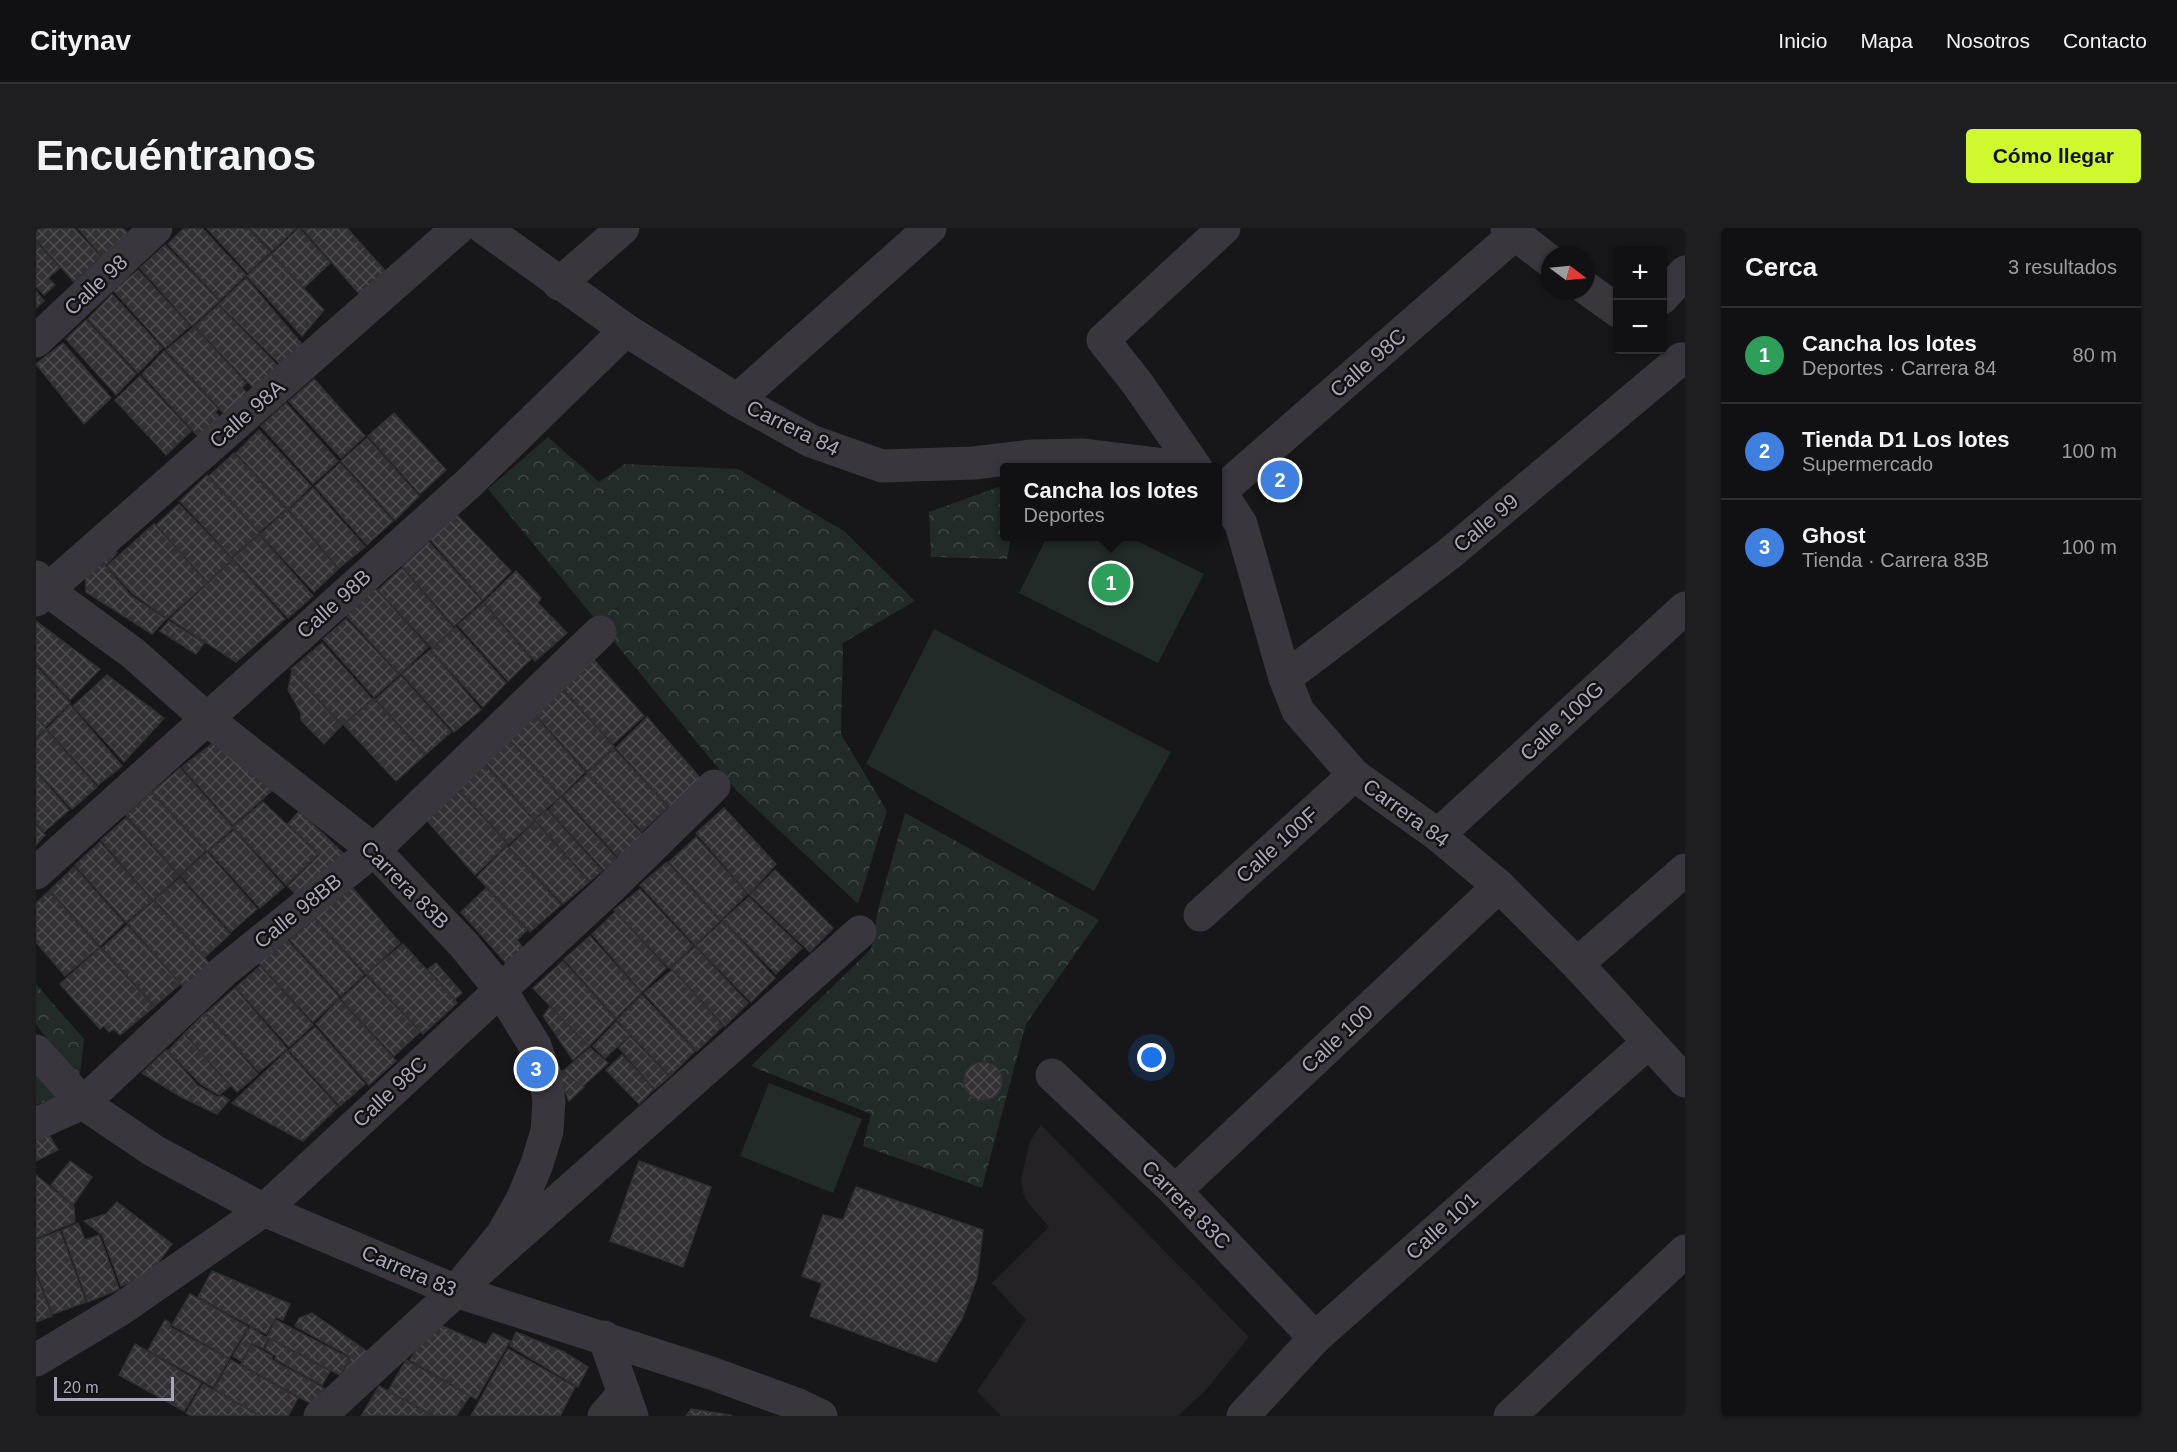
<!DOCTYPE html>
<html lang="es">
<meta charset="utf-8">
<style>
body{margin:0;font-family:Arial,sans-serif;background:#1e1e20;color:#f1f3f6}
.controls{position:absolute;right:18px;top:18px;display:grid;overflow:hidden;border-radius:6px;box-shadow:0 2px 4px #0004}
.controls button{width:54px;height:54px;display:grid;place-items:center;padding:0;border:0;border-bottom:2px solid #303032;background:#111012;color:#f1f3f6;font:30px sans-serif}
.compass{position:absolute;left:1505px;top:18px;width:54px;height:54px;border-radius:50%;background:#111012;box-shadow:0 2px 4px #0004;rotate:106deg}
.scale{position:absolute;left:18px;bottom:15px;width:120px;box-sizing:border-box;padding-left:6px;border:3px solid #aba7b8;border-top:0;font-size:16px;line-height:21px;white-space:nowrap;color:#aba7b8;-webkit-text-stroke:4px #121113;paint-order:stroke}
.you{position:absolute;left:1116px;top:830px;width:21px;height:21px;margin:-15px;border:4px solid #fff;border-radius:50%;background:#1a73e8;box-shadow:0 0 0 9px #1a73e833}
.badge{display:grid;place-items:center;width:39px;height:39px;border-radius:50%;background:#cef92d;color:#fff;font-size:20px;font-weight:700}
.pin{position:absolute;translate:-50% -50%;border:3px solid #fff;box-shadow:0 2px 6px #0006}
.popup{position:absolute;left:964px;top:235px;width:222px;height:78px;box-sizing:border-box;display:grid;place-content:center;border-radius:6px;background:#111012;filter:drop-shadow(0 2px 4px #0005);font-size:20px;white-space:nowrap;color:#9c9d9f}
.popup b{font-size:22px;color:#f1f3f6}
.popup::after{content:'';position:absolute;left:50%;top:100%;margin-left:-12px;border:12px solid transparent;border-top-color:#111012}
.list{margin:0;padding:0;list-style:none}
h2{display:flex;justify-content:space-between;align-items:center;height:78px;margin:0;padding:0 24px;font-size:26px}
h2 small{font-size:20px;font-weight:400;color:#9c9d9f}
.list li{display:grid;grid-template-columns:39px 1fr auto;gap:18px;align-items:center;box-sizing:border-box;height:96px;padding:0 24px;border-top:2px solid #303032}
.list b{display:block;font-size:22px;white-space:nowrap}
.list p{margin:0;font-size:20px;white-space:nowrap;color:#9c9d9f}
.list em{font-size:20px;font-style:normal;color:#9c9d9f}
.map{position:relative;flex:none;width:1649px;height:1188px;overflow:hidden;border-radius:6px}
header{display:flex;align-items:center;gap:36px;box-sizing:border-box;height:84px;padding:0 30px;background:#111012;border-bottom:2px solid #303032}
header strong{font-size:28px}
nav{display:flex;gap:33px;margin-inline-start:auto;font-size:21px}
.intro{display:flex;align-items:center;justify-content:space-between;box-sizing:border-box;height:144px;padding:0 36px}
h1{margin:0;font-size:42px}
.button{padding:15px 27px;border-radius:6px;background:#cef92d;color:#111;font-size:21px;font-weight:700}
main{display:flex;gap:36px;padding:0 36px}
aside{flex:1;background:#111012;border-radius:6px;box-shadow:0 2px 4px #0004}
.map>svg:first-child{display:block}
</style>
<header>
<strong>Citynav</strong>
<nav><a>Inicio</a><a>Mapa</a><a>Nosotros</a><a>Contacto</a></nav>
</header>
<div class="intro"><h1>Encuéntranos</h1><a class="button">Cómo llegar</a></div>
<main>
<div class="map">
<svg width="1649" height="1188" viewBox="0 0 1649 1188">
<defs>
<pattern id="forest-firs" width="22" height="20" patternUnits="userSpaceOnUse" patternTransform="scale(1.5)"><rect width="22" height="20" fill="#222b28"/><path d="M5 1l3.5 6h-7zM16 11l3.5 6h-7z" fill="#3f4745"/></pattern>
<pattern id="park-crowns" width="20" height="18" patternUnits="userSpaceOnUse" patternTransform="scale(1.5)"><rect width="20" height="18" fill="#222b28"/><path d="M2 6a3 3 0 1 1 6 0M12 15a3 3 0 1 1 6 0" fill="none" stroke="#3f4745"/></pattern>
<pattern id="building-cross-hatch" width="8" height="8" patternUnits="userSpaceOnUse" patternTransform="scale(1.5)"><rect width="8" height="8" fill="#333134"/><path d="M0 0l8 8M0 8l8-8" fill="none" stroke="#4e4c4f"/></pattern>
</defs>
<rect width="100%" height="100%" fill="#171618"/>
<path fill="#242225" d="M1005,897L1213,1109L1169,1163L1142,1188H965L941,1163L990,1092L956,1055L1013,999L992,975L987,965L985,952L994,913Z"/>
<g fill="#222b28">
<path d="M1011,309H1093L1168,346L1122,435L983,365Z"/>
<path d="M898,401L1135,524L1058,663L830,536Z"/>
<path d="M733,855L826,891L797,965L704,928Z"/>
</g>
<path fill="url(#forest-firs)" d="M0,846L22,869L0,877Z"/>
<g fill="url(#park-crowns)">
<path d="M512,209L563,254L589,236L702,241L808,303L879,373L807,415L805,506L851,583L822,676L701,563L452,261Z"/>
<path d="M968,257V308L975,309L971,331L895,329L893,284Z"/>
<path d="M869,585L1063,692L990,796L946,960L827,918L835,886L715,838L835,721L842,681Z"/>
<path d="M0,756L48,811L43,855L0,796Z"/>
</g>
<g fill="url(#building-cross-hatch)" stroke="#323034" stroke-width="1.5">
<path d="M0,0H38L65,29L38,54L0,11Z"/>
<path d="M42,0H87L96,9L71,34Z"/>
<path d="M148,0H166L210,47L184,72L132,16Z"/>
<path d="M171,0H212L234,24L212,45Z"/>
<path d="M214,0H260L236,23Z"/>
<path d="M263,0L294,35L268,60L236,26Z"/>
<path d="M266,0H311L351,45L325,68Z"/>
<path d="M0,14L24,40L12,50L19,57L8,67L0,58Z"/>
<path d="M129,17L183,73L156,98L104,40Z"/>
<path d="M235,26L288,82L266,108L211,48Z"/>
<path d="M102,42L154,98L129,120L77,62Z"/>
<path d="M210,50L270,121L249,141L183,76Z"/>
<path d="M0,63L8,73L0,80Z"/>
<path d="M76,66L126,120L102,145L52,91Z"/>
<path d="M182,77L247,143L223,166L159,98Z"/>
<path d="M50,92L100,146L80,167L30,111Z"/>
<path d="M158,99L210,155L206,160L217,170L194,192L130,122Z"/>
<path d="M27,115L75,170L48,196L0,136Z"/>
<path d="M128,123L182,181L179,184L189,195L168,215L106,146Z"/>
<path d="M104,148L155,203L130,227L79,172Z"/>
<path d="M278,151L329,208L305,230L253,173Z"/>
<path d="M250,175L302,233L277,256L225,198Z"/>
<path d="M358,185L410,242L384,266L332,208Z"/>
<path d="M223,202L275,258L252,281L200,225Z"/>
<path d="M331,210L383,268L359,292L305,233Z"/>
<path d="M198,225L250,281L223,304L173,248Z"/>
<path d="M304,235L357,293L331,317L279,258Z"/>
<path d="M171,247L223,305L196,329L144,273Z"/>
<path d="M277,260L329,319L303,340L253,282Z"/>
<path d="M143,276L196,331L172,354L120,297Z"/>
<path d="M251,282L302,341L278,364L224,306Z"/>
<path d="M421,287L475,343L447,372L394,311Z"/>
<path d="M118,296L171,355L131,390L97,366L71,338Z"/>
<path d="M223,307L277,368L252,390L197,330Z"/>
<path d="M393,314L446,373L418,398L366,338Z"/>
<path d="M73,315L81,325L69,338L95,368L130,391L116,406L50,364L49,333Z"/>
<path d="M197,332L249,391L200,434L134,391Z"/>
<path d="M366,340L417,400L396,420L342,362Z"/>
<path d="M480,343L505,370L502,375L531,405L499,433L448,374Z"/>
<path d="M339,360L392,419L364,446L310,387Z"/>
<path d="M447,375L495,431L472,453L422,397Z"/>
<path d="M310,391L363,447L338,469L287,411Z"/>
<path d="M0,393L64,441L34,472L0,435Z"/>
<path d="M133,393L168,415L160,426L124,403Z"/>
<path d="M420,399L470,455L447,479L395,422Z"/>
<path d="M286,415L336,471L306,497L255,441Z"/>
<path d="M394,422L445,482L418,504L366,446Z"/>
<path d="M557,431L608,488L577,516L526,460Z"/>
<path d="M0,438L34,475L9,499L0,488Z"/>
<path d="M256,443L305,498L288,516L265,492V485L252,462Z"/>
<path d="M71,447L128,490L88,534L37,478Z"/>
<path d="M365,448L415,504L390,526L340,471Z"/>
<path d="M525,461L578,519L551,543L499,486Z"/>
<path d="M338,471L389,527L360,553L308,497Z"/>
<path d="M34,477L86,538L62,557L11,501Z"/>
<path d="M497,486L549,544L525,568L472,510Z"/>
<path d="M611,489L665,551L634,580L580,520Z"/>
<path d="M0,490L10,501L0,509Z"/>
<path d="M10,502L61,559L36,581L0,542V512Z"/>
<path d="M472,510L524,569L498,591L448,533Z"/>
<path d="M181,512L238,561L197,597L146,539Z"/>
<path d="M578,521L632,579L606,603L551,545Z"/>
<path d="M444,531L498,593L473,616L417,555Z"/>
<path d="M144,540L197,600L171,623L116,564Z"/>
<path d="M0,544L33,582L8,604L0,594Z"/>
<path d="M551,546L607,607L583,630L527,568Z"/>
<path d="M419,559L471,616L439,647L387,588Z"/>
<path d="M115,564L169,623L144,647L90,587Z"/>
<path d="M525,569L581,631L568,642L513,582Z"/>
<path d="M227,574L282,626L250,657L197,599Z"/>
<path d="M688,580L740,636L713,666L660,605Z"/>
<path d="M511,582L566,643L554,653L499,592Z"/>
<path d="M263,583L308,626L262,669L252,658L284,626L252,596Z"/>
<path d="M90,590L143,648L117,672L65,612Z"/>
<path d="M499,594L553,654L527,676L473,619Z"/>
<path d="M0,597L9,607L0,617Z"/>
<path d="M198,602L248,659L224,680L173,623Z"/>
<path d="M660,609L711,666L685,692L633,634Z"/>
<path d="M64,614L116,673L90,694L39,637Z"/>
<path d="M471,618L525,677L494,704L441,649Z"/>
<path d="M171,624L221,681L195,704L145,648Z"/>
<path d="M631,634L684,693L659,717L604,657Z"/>
<path d="M38,639L88,695L64,718L14,662Z"/>
<path d="M739,642L797,700L774,724L714,667Z"/>
<path d="M144,650L194,706L169,729L119,672Z"/>
<path d="M314,657L364,715L330,746L279,690Z"/>
<path d="M450,660L491,702L481,712L492,727L477,743L425,684Z"/>
<path d="M604,661L657,718L633,740L578,682Z"/>
<path d="M13,663L63,719L29,748L0,714V675Z"/>
<path d="M713,669L766,720L740,746L687,692Z"/>
<path d="M118,673L174,736L148,760L92,695Z"/>
<path d="M579,684L630,740L606,764L556,706Z"/>
<path d="M278,690L328,747L305,768L254,712Z"/>
<path d="M687,693L739,750L715,774L660,718Z"/>
<path d="M91,697L144,756L119,778L66,720Z"/>
<path d="M554,708L605,765L580,790L528,731Z"/>
<path d="M251,712L303,769L277,794L223,735Z"/>
<path d="M367,716L421,775L387,806L331,746Z"/>
<path d="M659,719L712,775L689,798L635,740Z"/>
<path d="M64,720L118,779L84,807L78,801L73,804L68,798L64,801L24,756Z"/>
<path d="M527,733L579,791L553,818L497,760Z"/>
<path d="M400,735L426,765L419,771L392,741Z"/>
<path d="M224,738L277,797L253,819L200,759Z"/>
<path d="M636,742L687,798L661,823L608,765Z"/>
<path d="M330,748L384,804L358,828L305,771Z"/>
<path d="M199,760L251,821L223,844L170,785Z"/>
<path d="M606,767L659,823L634,848L581,792Z"/>
<path d="M303,771L360,833L333,857L280,796Z"/>
<path d="M514,779L553,818L537,832L507,788Z"/>
<path d="M169,785L222,846L201,864L148,806Z"/>
<path d="M580,794L594,807L569,830L557,818Z"/>
<path d="M279,799L329,856L304,878L253,822Z"/>
<path d="M148,806L194,858L183,867L165,856L132,823Z"/>
<path d="M594,808L633,849L619,861L583,820Z"/>
<path d="M554,820L572,835L545,860L527,843Z"/>
<path d="M130,822L162,858L181,869L187,868L193,872L181,886L147,870L106,845Z"/>
<path d="M251,823L302,879L267,913L196,875Z"/>
<path d="M586,827L618,861L603,876L570,842Z"/>
<circle cx="947" cy="853" r="19"/>
<path d="M526,843L548,859L533,873L522,847Z"/>
<path d="M11,904L22,922L0,933V908Z"/>
<path d="M34,933L56,949L37,977L15,957Z"/>
<path d="M603,933L675,959L647,1039L574,1013Z"/>
<path d="M0,947L38,979L39,994L0,1010Z"/>
<path d="M820,959L947,1002L941,1050L926,1091L900,1134L774,1088L786,1055L766,1048L787,987L807,992Z"/>
<path d="M81,974L136,1016L113,1047L85,1058L66,1007L48,993L70,986Z"/>
<path d="M42,995L49,1012L63,1007L83,1061L52,1074L26,1002Z"/>
<path d="M24,1003L50,1074L17,1086L0,1042V1012Z"/>
<path d="M176,1043L254,1076L247,1092L240,1089L230,1106L162,1069Z"/>
<path d="M0,1047L16,1088L0,1094Z"/>
<path d="M154,1066L212,1099L193,1130L136,1097Z"/>
<path d="M276,1085L335,1126L305,1148L315,1129L259,1098L263,1090Z"/>
<path d="M129,1092L134,1095V1099L193,1131L177,1159L112,1122Z"/>
<path d="M240,1092L313,1130L304,1147L231,1109Z"/>
<path d="M397,1094L450,1117L457,1105L474,1113L440,1171L374,1132Z"/>
<path d="M214,1099L232,1111L227,1120L216,1115L205,1133L197,1128Z"/>
<path d="M480,1104L528,1124L552,1139L542,1159L474,1118Z"/>
<path d="M234,1111L294,1143L286,1157L239,1131L240,1128L229,1121Z"/>
<path d="M99,1116L165,1155L148,1183L83,1147Z"/>
<path d="M216,1117L236,1128V1132L288,1160L279,1178L205,1136Z"/>
<path d="M472,1121L539,1159L524,1188H435Z"/>
<path d="M195,1132L262,1170L252,1188H225L178,1161Z"/>
<path d="M370,1132L434,1168L420,1188H399L352,1163Z"/>
<path d="M167,1156L224,1188H155L150,1185Z"/>
<path d="M343,1158L396,1188H325Z"/>
<path d="M655,1181L694,1187L696,1188H650Z"/>
</g>
<g fill="none" stroke-linecap="round" stroke-linejoin="round">
<g stroke="#39373d" stroke-width="33">
<path d="M448,0L590,102L701,172L775,213L846,238L938,235L996,228L1046,227L1152,240"/>
<path d="M1471,0L1514,33"/>
<path d="M523,56L587,0"/>
<path d="M1550,60L1582,83"/>
<path d="M1626,70L1649,44"/>
<path d="M0,113L120,0"/>
<path d="M701,172L894,0"/>
<path d="M1160,240L1101,155L1067,112L1188,0"/>
<path d="M1182,260L1205,296L1249,450L1262,483L1318,547L1402,607L1463,658L1541,736L1649,853"/>
<path d="M1185,263L1479,6"/>
<path d="M0,349L11,362L98,426L171,491L338,622L428,717L464,761L499,818L509,847L513,873L511,903L501,936L486,972L466,1007L420,1063"/>
<path d="M0,372L422,0"/>
<path d="M1249,450L1413,326L1645,131"/>
<path d="M1402,607L1649,380"/>
<path d="M0,645L433,255L590,102"/>
<path d="M1164,687L1318,547"/>
<path d="M1541,736L1649,642"/>
<path d="M0,823L47,875L118,923L228,982L420,1063L675,1145L760,1176L785,1188"/>
<path d="M1016,847L1139,963L1279,1110"/>
<path d="M0,896L47,875L189,742L338,622L564,404"/>
<path d="M1139,963L1463,658"/>
<path d="M568,1109L596,1188"/>
<path d="M0,1132L85,1081L228,982L572,662L678,558"/>
<path d="M284,1188L420,1063L824,704"/>
<path d="M568,1188L588,1165"/>
<path d="M1207,1188L1279,1110L1613,814"/>
<path d="M1474,1188L1649,1023"/>
</g>
</g>
<g text-anchor="middle" stroke-width="5" stroke-linejoin="round" paint-order="stroke">
<g font-size="21" fill="#aba7b8" stroke="#121113">
<text transform="translate(60 57) rotate(-43)" y="7">Calle 98</text>
<text transform="translate(1332 135) rotate(-41)" y="7">Calle 98C</text>
<text transform="translate(211 186) rotate(-41)" y="7">Calle 98A</text>
<text transform="translate(757 200) rotate(26)" y="7">Carrera 84</text>
<text transform="translate(1450 295) rotate(-40)" y="7">Calle 99</text>
<text transform="translate(298 376) rotate(-42)" y="7">Calle 98B</text>
<text transform="translate(1526 493) rotate(-43)" y="7">Calle 100G</text>
<text transform="translate(1370 585) rotate(36)" y="7">Carrera 84</text>
<text transform="translate(1241 617) rotate(-42)" y="7">Calle 100F</text>
<text transform="translate(369 657) rotate(45)" y="7">Carrera 83B</text>
<text transform="translate(262 683) rotate(-39)" y="7">Calle 98BB</text>
<text transform="translate(1301 811) rotate(-43)" y="7">Calle 100</text>
<text transform="translate(354 864) rotate(-43)" y="7">Calle 98C</text>
<text transform="translate(1150 977) rotate(45)" y="7">Carrera 83C</text>
<text transform="translate(1406 998) rotate(-42)" y="7">Calle 101</text>
<text transform="translate(373 1043) rotate(23)" y="7">Carrera 83</text>
</g>
</g>
</svg>
<div class="controls">
<button>+</button>
<button>−</button>
</div>
<svg class="compass" viewBox="-18 -18 36 36"><path d="M0-13l5 13h-10z" fill="#e53935"/><path d="M0 13l5-13h-10z" fill="#9c9d9f"/></svg>
<div class="scale">20 m</div>
<div class="you"></div>
<div class="pin badge" style="left:1075px;top:355px;background:#2e9e5b">1</div>
<div class="popup"><b>Cancha los lotes</b>Deportes</div>
<div class="pin badge" style="left:1244px;top:252px;background:#3f7fe0">2</div>
<div class="pin badge" style="left:500px;top:841px;background:#3f7fe0">3</div>
</div>
<aside>
<h2>Cerca<small>3 resultados</small></h2>
<ul class="list">
<li><span class="badge" style="background:#2e9e5b">1</span><div><b>Cancha los lotes</b><p>Deportes · Carrera 84</p></div><em>80 m</em></li>
<li><span class="badge" style="background:#3f7fe0">2</span><div><b>Tienda D1 Los lotes</b><p>Supermercado</p></div><em>100 m</em></li>
<li><span class="badge" style="background:#3f7fe0">3</span><div><b>Ghost</b><p>Tienda · Carrera 83B</p></div><em>100 m</em></li>
</ul>
</aside>
</main>
